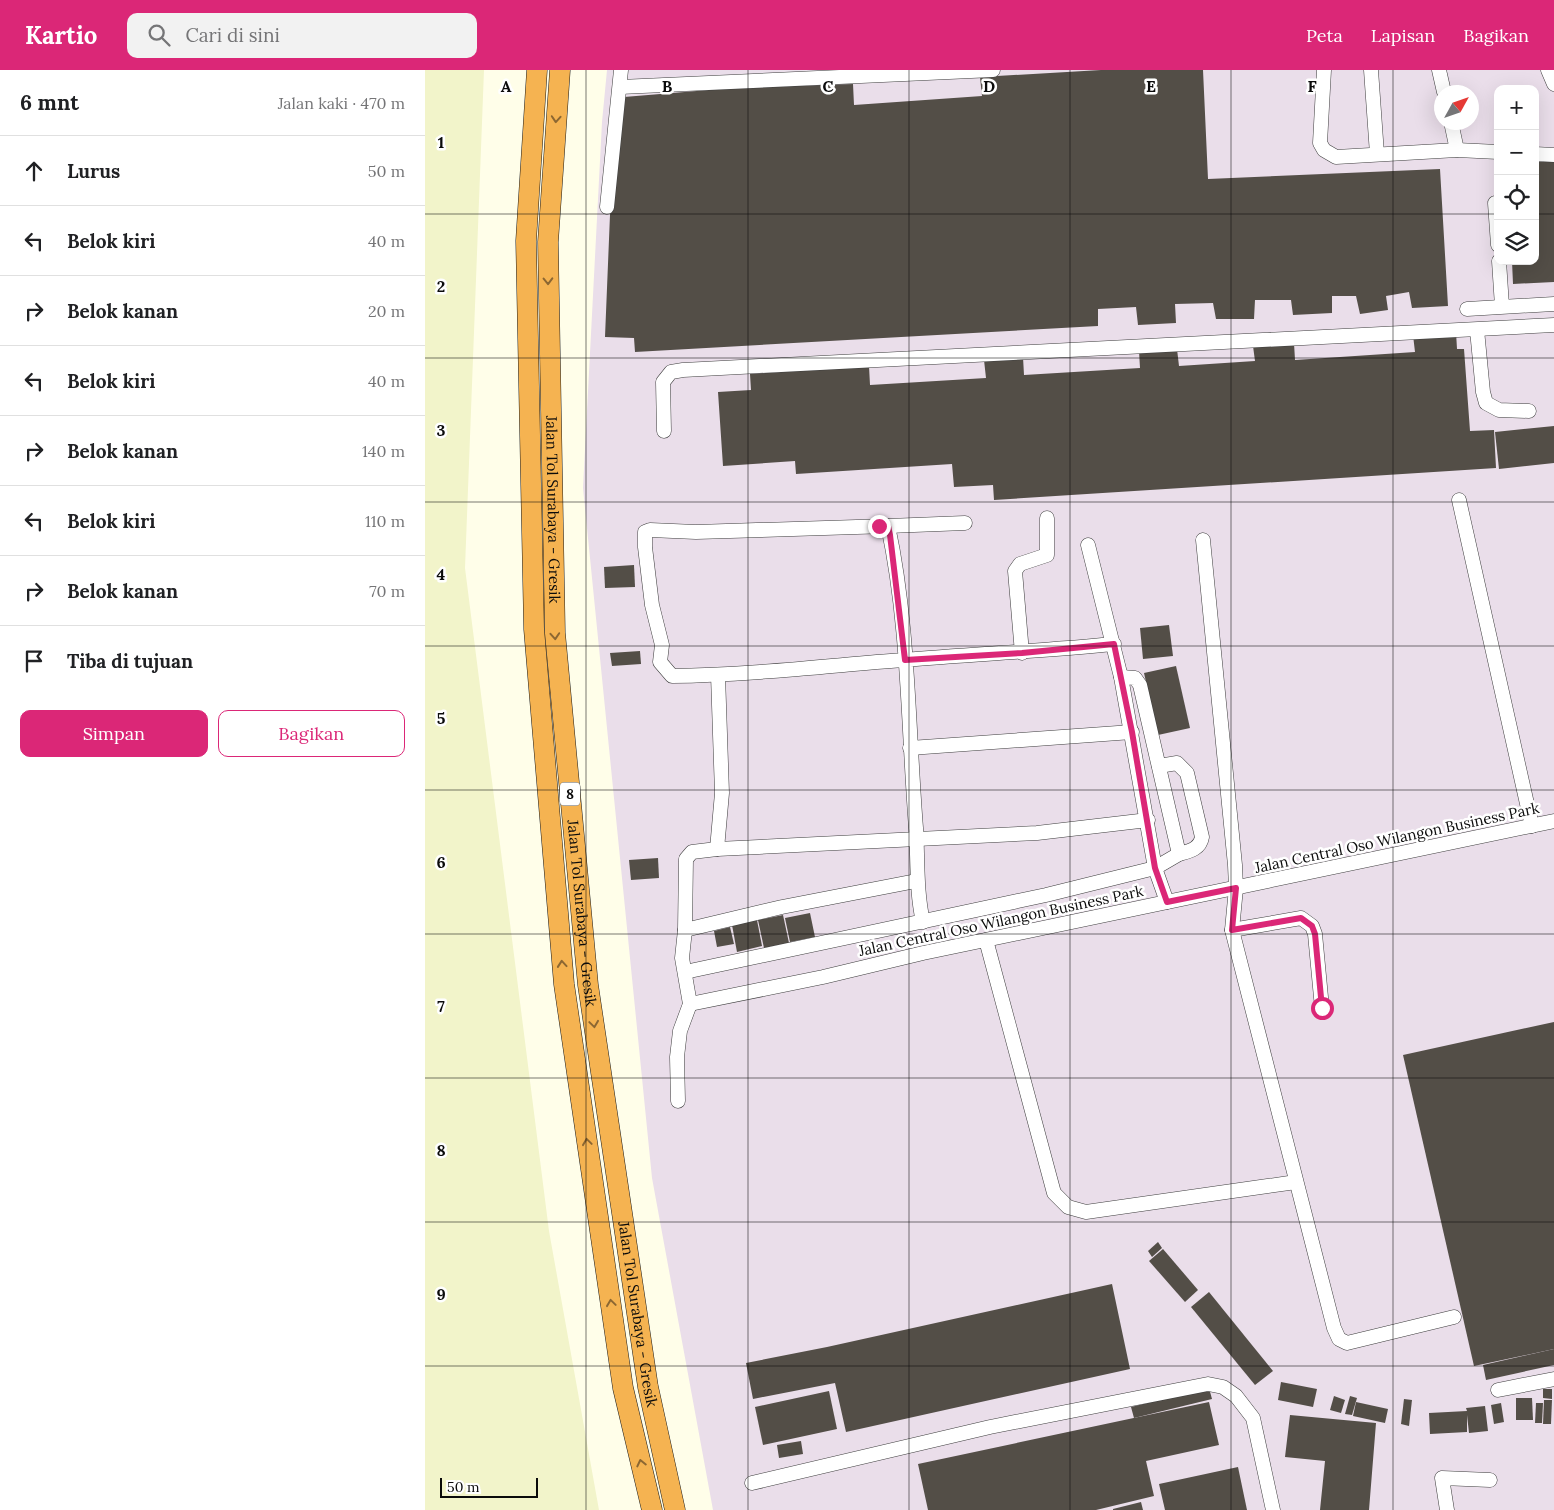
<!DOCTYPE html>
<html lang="id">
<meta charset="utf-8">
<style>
body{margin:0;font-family:Lora,serif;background:#f2f2f2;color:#202124}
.controls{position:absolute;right:15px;top:15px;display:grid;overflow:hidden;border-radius:10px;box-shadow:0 5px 20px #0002}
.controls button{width:45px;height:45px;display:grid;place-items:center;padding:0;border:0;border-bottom:1px solid #e0e0e0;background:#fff;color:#202124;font:25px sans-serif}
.compass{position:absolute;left:1009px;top:15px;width:45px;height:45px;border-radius:50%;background:#fff;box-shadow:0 5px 20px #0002;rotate:50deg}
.scale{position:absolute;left:15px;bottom:12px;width:98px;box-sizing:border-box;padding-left:5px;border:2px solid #0b0b0b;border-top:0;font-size:14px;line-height:18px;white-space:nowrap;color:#0b0b0b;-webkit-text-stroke:4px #fff;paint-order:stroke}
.stop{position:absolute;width:15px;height:15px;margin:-11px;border:4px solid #db2777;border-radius:50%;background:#fff}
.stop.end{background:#db2777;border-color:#fff;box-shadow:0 1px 5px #0008}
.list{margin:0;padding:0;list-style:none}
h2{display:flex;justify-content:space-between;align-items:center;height:65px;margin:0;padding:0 20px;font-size:21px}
h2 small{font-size:16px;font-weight:400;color:#757577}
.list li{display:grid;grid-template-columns:32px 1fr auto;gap:15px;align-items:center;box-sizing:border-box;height:70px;padding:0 20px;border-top:1px solid #e0e0e0}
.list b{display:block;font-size:19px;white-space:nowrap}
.list em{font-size:16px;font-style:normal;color:#757577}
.actions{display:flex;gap:10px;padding:15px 20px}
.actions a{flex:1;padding:11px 0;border:1px solid #db2777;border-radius:10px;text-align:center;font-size:18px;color:#db2777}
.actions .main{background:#db2777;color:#fff}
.icon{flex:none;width:28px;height:28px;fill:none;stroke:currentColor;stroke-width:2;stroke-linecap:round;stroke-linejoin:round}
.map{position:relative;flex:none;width:1129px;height:1440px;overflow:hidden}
header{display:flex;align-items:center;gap:30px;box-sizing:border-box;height:70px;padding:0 25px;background:#db2777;color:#fff}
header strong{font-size:24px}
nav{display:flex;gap:28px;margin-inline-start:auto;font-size:18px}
.search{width:350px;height:45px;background:#f2f2f2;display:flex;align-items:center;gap:12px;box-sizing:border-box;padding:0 18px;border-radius:10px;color:#757577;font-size:19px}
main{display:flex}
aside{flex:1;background:#fff}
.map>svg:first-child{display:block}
</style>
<header>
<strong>Kartio</strong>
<div class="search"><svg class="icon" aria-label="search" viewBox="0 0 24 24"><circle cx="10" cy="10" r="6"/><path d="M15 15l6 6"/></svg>Cari di sini</div>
<nav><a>Peta</a><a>Lapisan</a><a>Bagikan</a></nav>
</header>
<main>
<aside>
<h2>6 mnt<small>Jalan kaki · 470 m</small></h2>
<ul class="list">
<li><svg class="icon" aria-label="ahead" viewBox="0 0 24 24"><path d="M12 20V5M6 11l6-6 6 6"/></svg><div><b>Lurus</b></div><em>50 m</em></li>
<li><svg class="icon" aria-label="left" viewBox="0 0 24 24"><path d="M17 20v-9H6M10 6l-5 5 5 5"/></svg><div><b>Belok kiri</b></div><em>40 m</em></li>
<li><svg class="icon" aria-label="right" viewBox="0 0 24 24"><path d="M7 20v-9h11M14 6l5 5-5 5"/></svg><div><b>Belok kanan</b></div><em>20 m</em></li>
<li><svg class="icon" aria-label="left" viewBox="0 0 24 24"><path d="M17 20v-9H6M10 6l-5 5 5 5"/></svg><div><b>Belok kiri</b></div><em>40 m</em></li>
<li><svg class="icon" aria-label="right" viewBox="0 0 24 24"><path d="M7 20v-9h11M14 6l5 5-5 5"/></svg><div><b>Belok kanan</b></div><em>140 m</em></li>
<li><svg class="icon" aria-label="left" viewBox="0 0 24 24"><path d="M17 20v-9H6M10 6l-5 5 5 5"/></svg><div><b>Belok kiri</b></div><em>110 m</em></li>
<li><svg class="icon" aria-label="right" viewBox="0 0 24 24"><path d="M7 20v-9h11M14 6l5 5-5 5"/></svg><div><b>Belok kanan</b></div><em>70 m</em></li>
<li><svg class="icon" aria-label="arrive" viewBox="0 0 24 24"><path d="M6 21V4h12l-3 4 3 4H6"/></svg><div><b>Tiba di tujuan</b></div></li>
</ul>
<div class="actions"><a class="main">Simpan</a><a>Bagikan</a></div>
</aside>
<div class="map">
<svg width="1129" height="1440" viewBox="0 0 1129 1440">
<rect width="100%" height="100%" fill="#fffee9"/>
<path fill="#eadeea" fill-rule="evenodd" d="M182,0H1129V1440H288L227,1108L158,418L177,52ZM1073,19H1110V191H1073ZM1016,22H1046V52H1016Z"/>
<path fill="#f2f4ca" d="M0,0H59L40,498L124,1161L174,1440H0Z"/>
<g fill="#534e47">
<path d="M676,0H778L783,109L1015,99L1023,236L987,238L984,222L961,226L963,240L935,244L931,226H907V243L868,245L866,230H830L829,249H791L788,233L750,234L751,253L713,255L711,237L673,239V256L210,282L209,268L180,267L185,145L199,27L308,18L428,14L429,35L557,26L555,7Z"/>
<path d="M1110,92H1129V212L1088,214L1087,191H1110Z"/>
<path d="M1031,262L1032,279H1039L1045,361L1069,360L1071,398L569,430L568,415L529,417L527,394L371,404L370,391L298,396L293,322L326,320L325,304L444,296L445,315L561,308L559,290L598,287L599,305L715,298L714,281L752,279L754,296L830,291L828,276L869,273L870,290L990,282L988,265Z"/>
<path d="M1129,356V393L1074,399L1070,362Z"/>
<path d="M209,495L210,517L180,518L179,497Z"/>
<path d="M744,555L748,586L718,589L715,558Z"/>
<path d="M215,581L216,594L187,596L185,583Z"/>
<path d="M751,596L765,658L733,665L719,603Z"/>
<path d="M233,788L234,808L206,810L204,790Z"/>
<path d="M385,843L390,867L365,872L360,848Z"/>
<path d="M358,845L364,873L339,878L333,850Z"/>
<path d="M332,850L337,876L312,882L307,855Z"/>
<path d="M305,857L309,874L292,877L289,861Z"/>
<path d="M1129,952V1279L1049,1296L978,985Z"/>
<path d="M733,1172L737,1178L727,1187L723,1181Z"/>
<path d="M738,1179L773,1220L760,1232L724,1191Z"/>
<path d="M687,1214L705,1299L421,1362L410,1313L328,1329L321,1293L402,1277Z"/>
<path d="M784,1222L848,1301L830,1315L766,1237Z"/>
<path d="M1129,1279V1295L1061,1310L1058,1295Z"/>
<path d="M856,1312L892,1319L888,1337L853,1330Z"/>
<path d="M784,1318L787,1329L709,1348L706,1337Z"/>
<path d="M1118,1319H1127V1329L1118,1328Z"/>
<path d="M404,1321L412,1359L338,1375L330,1337Z"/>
<path d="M909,1326L920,1330L916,1343L905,1340Z"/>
<path d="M925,1326L932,1328L927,1345L920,1344Z"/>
<path d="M1091,1328H1107L1108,1350H1091Z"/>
<path d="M979,1329L987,1330L984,1356L976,1354Z"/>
<path d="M1119,1330H1127L1126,1354H1118Z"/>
<path d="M784,1332L794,1375L721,1391L729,1426L671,1440H503L493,1394Z"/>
<path d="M931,1332L963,1339L960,1353L928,1346Z"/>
<path d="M1076,1333L1079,1352L1069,1354L1066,1335Z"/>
<path d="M1111,1333H1118L1117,1353H1110Z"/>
<path d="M1060,1336L1063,1361L1044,1363L1042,1345V1362L1005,1364L1004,1343L1042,1341L1041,1338Z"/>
<path d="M865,1345L951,1353L944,1440H895L900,1391L860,1387Z"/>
<path d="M376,1371L378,1384L354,1388L352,1375Z"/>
<path d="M813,1397L822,1440H740L734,1414Z"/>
<path d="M716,1432L718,1440H688V1439Z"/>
</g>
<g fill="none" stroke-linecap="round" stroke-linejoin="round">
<g stroke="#3e3e3e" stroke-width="15">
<g id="minor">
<path d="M899,0L895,73L899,80L911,87L1032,80L1073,82"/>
<path d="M946,0L952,84"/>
<path d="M1014,0L1019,22"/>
<path d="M1123,0L1129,14"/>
<path d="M195,17L568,0"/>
<path d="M1026,52L1032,80"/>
<path d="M1110,84L1129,85"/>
<path d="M1070,133L1073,175"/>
<path d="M182,137L196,0"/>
<path d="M1074,191L1077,236"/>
<path d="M1042,239L1129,234"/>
<path d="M1052,260L1058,322L1061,333L1074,340L1104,341"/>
<path d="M239,361L238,312L246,302L258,300L1129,255"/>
<path d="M1034,430L1107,756"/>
<path d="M463,456L540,453"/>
<path d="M778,470L810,795L811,818L807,860L909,1258L914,1269L922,1273L1029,1247"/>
<path d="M663,475L696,607L730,798L742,832"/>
<path d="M597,583L590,501L595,494L622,485V448"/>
<path d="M485,678L707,662"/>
<path d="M734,696L752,693L762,703L777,767C775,779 765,781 754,784"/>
<path d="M292,779L612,763L723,750"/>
<path d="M498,852C491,820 493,790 491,758C483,658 484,554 463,456L271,462L225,460L220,462V477L227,535L237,575L235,592L247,606C324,605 401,596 477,590C548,584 618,581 689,574"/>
<path d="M260,860L357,837L491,811"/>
<path d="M807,860L876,848L887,856L890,864L897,938"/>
<path d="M561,870L629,1123L643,1137L661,1142L871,1112"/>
<path d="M260,902L621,825L730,798L754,784L715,615L710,608L696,607"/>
<path d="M265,934L398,907L498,883L1129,751"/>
<path d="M253,1031L252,987L255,961L265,934L257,888L260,860L261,789L267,782L292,779L297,723L293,605"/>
<path d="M1073,1320L1129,1309"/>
<path d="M327,1413L565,1357L783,1314L798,1317L811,1326L828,1348L848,1440"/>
<path d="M1022,1440L1017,1408L1065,1410"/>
</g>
</g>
<g stroke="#1c1c1c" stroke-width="21">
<g id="highway">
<path d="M112,0L101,171L109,559L139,914L198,1318L227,1440"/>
<path id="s1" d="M135,0L123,172L130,563L163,915L223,1317L250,1440"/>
</g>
</g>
<use href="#minor" stroke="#fff" stroke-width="14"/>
<use href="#highway" stroke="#f5b351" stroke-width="20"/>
</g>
<defs><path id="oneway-chevron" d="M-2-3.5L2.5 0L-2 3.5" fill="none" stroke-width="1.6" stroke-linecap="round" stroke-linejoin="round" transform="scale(1.25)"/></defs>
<g stroke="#8c6732">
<use href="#oneway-chevron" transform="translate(131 49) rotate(94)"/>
<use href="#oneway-chevron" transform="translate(123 211) rotate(89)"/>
<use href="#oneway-chevron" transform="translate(130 566) rotate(86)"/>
<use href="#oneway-chevron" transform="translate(137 894) rotate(-95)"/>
<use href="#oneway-chevron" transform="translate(169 954) rotate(82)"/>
<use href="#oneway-chevron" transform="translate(162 1072) rotate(-98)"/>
<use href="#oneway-chevron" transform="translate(186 1233) rotate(-98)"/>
<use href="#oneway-chevron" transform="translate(216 1393) rotate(-103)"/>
</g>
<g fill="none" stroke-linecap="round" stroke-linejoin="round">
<path stroke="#db2777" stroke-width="6" d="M454,456H463L465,465L480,590L597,583L689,574L707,662L730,798L742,832L811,818L807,860L876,848L887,856L890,864L897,938"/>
</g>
<path fill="none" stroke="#0b0b0b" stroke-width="1" stroke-opacity="0.55" d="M161,0V1440M323,0V1440M484,0V1440M645,0V1440M806,0V1440M968,0V1440M0,144H1073M1110,144H1129M0,288H1129M0,432H1129M0,576H1129M0,720H1129M0,864H1129M0,1008H1129M0,1152H1129M0,1296H1129"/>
<g text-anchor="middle" stroke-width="5" stroke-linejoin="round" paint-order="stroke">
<rect fill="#fff" stroke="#545454" stroke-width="1" x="135" y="712.5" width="20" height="23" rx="4"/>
<g font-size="14" font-weight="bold" fill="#0b0b0b">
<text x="145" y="729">8</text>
</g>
<g font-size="15" fill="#0b0b0b" stroke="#fff">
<text dy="5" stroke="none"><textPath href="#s1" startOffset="440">Jalan Tol Surabaya - Gresik</textPath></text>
<text transform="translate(972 768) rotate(-12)" y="5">Jalan Central Oso Wilangon Business Park</text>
<text dy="5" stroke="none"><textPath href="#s1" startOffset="845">Jalan Tol Surabaya - Gresik</textPath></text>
<text transform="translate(576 851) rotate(-12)" y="5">Jalan Central Oso Wilangon Business Park</text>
<text dy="5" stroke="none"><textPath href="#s1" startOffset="1250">Jalan Tol Surabaya - Gresik</textPath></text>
</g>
</g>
<g font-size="16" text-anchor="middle" font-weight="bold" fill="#0b0b0b" stroke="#fff" stroke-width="5" stroke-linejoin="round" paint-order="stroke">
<text x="81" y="22">A</text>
<text x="242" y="22">B</text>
<text x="403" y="22">C</text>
<text x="564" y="22">D</text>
<text x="726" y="22">E</text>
<text x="887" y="22">F</text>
<text x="16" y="78">1</text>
<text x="16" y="222">2</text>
<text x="16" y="366">3</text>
<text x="16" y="510">4</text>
<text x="16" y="654">5</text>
<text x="16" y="798">6</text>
<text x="16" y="942">7</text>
<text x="16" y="1086">8</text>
<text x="16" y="1230">9</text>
</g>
</svg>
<div class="controls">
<button>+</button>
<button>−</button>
<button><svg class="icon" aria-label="locate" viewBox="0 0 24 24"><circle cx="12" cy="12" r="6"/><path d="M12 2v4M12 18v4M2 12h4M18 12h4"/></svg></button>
<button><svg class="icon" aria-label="layers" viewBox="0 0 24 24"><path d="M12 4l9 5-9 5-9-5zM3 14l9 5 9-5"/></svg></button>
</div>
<svg class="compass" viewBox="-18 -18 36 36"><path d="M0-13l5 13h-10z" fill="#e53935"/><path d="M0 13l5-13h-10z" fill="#757577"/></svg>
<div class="scale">50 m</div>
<div class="stop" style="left:897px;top:938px"></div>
<div class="stop end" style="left:454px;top:456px"></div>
</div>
</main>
